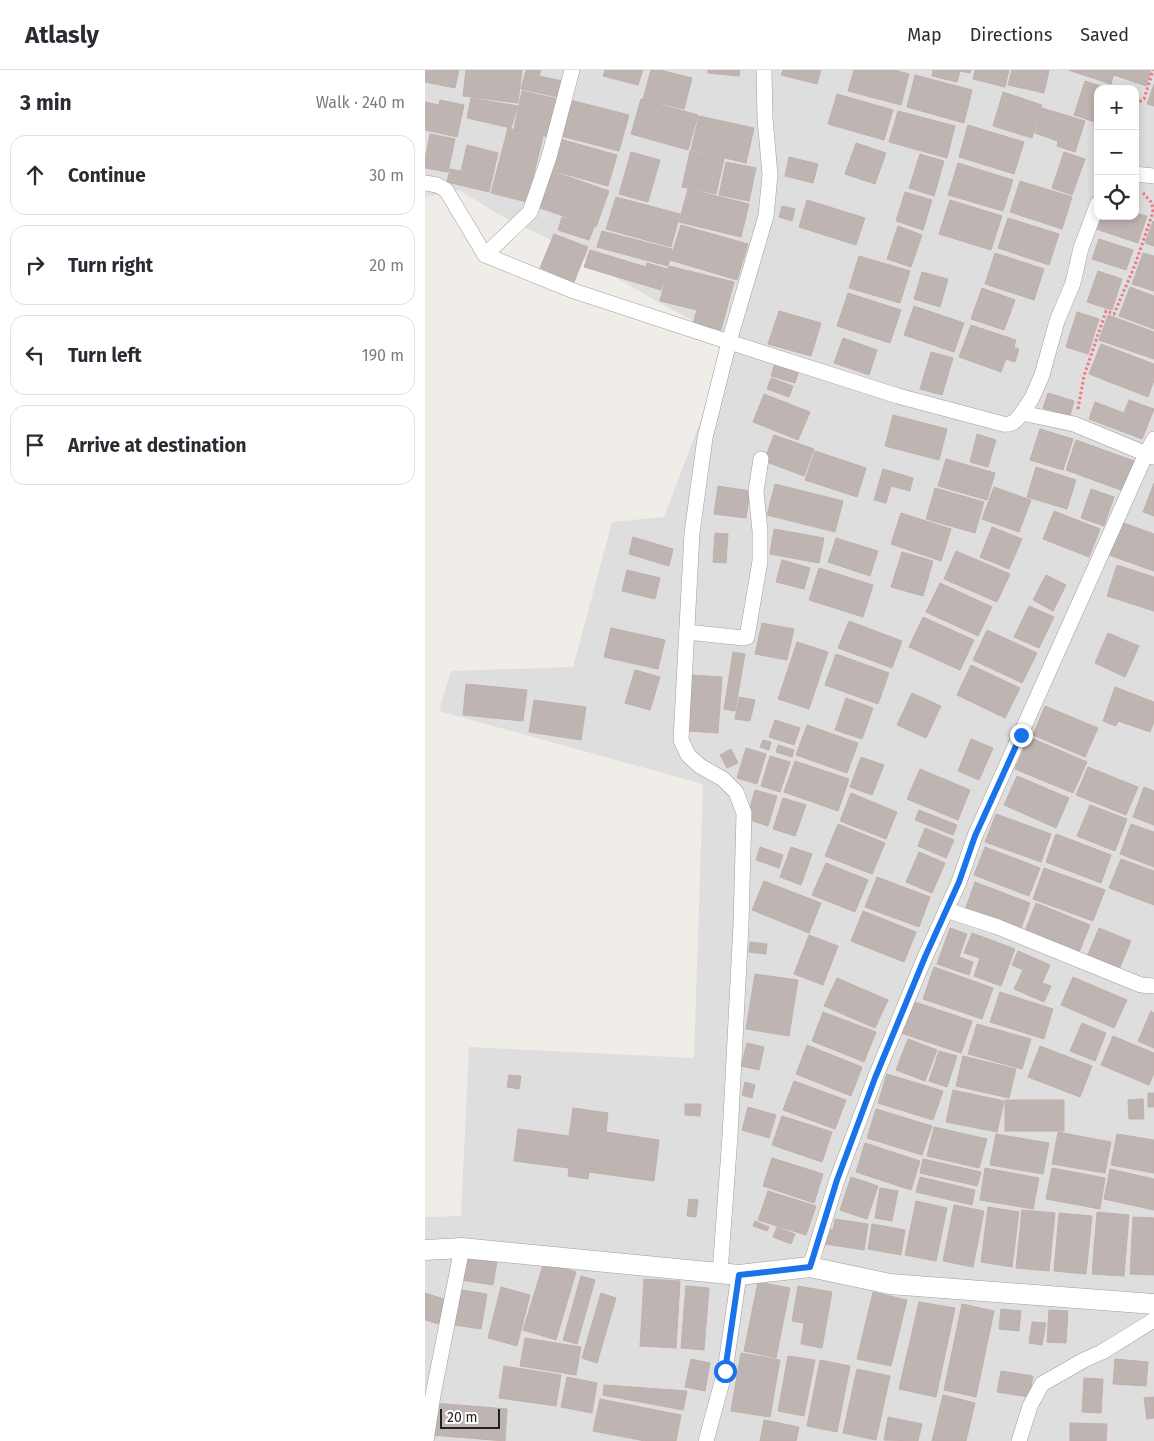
<!DOCTYPE html>
<meta charset="utf-8">
<style>
body{margin:0;font-family:"Fira Sans",sans-serif;background:#f2f2f3;color:#2b2b33}
.controls{position:absolute;right:15px;top:15px;display:grid;overflow:hidden;border-radius:10px;box-shadow:0 2px 8px #0003}
.controls button{width:45px;height:45px;display:grid;place-items:center;padding:0;border:0;border-bottom:1px solid #e1e1e2;background:#fff;color:#2b2b33;font:25px sans-serif}
.scale{position:absolute;left:15px;bottom:12px;width:60px;box-sizing:border-box;padding-left:5px;border:2px solid #212121;border-top:0;font-size:14px;line-height:18px;white-space:nowrap;color:#212121;-webkit-text-stroke:4px #fff;paint-order:stroke}
.stop{position:absolute;width:15px;height:15px;margin:-11px;border:4px solid #1a73e8;border-radius:50%;background:#fff}
.stop.end{background:#1a73e8;border-color:#fff;box-shadow:0 1px 5px #0008}
.list{margin:0;padding:0;list-style:none}
h2{display:flex;justify-content:space-between;align-items:center;height:65px;margin:0;padding:0 20px;font-size:21px}
h2 small{font-size:16px;font-weight:400;color:#7c7c81}
.list li{display:grid;grid-template-columns:32px 1fr auto;gap:15px;align-items:center;box-sizing:border-box;height:80px;margin:0 10px 10px;padding:0 10px;border:1px solid #e1e1e2;border-radius:15px}
.list b{display:block;font-size:19px;white-space:nowrap}
.list em{font-size:16px;font-style:normal;color:#7c7c81}
.icon{flex:none;width:28px;height:28px;fill:none;stroke:currentColor;stroke-width:2;stroke-linecap:round;stroke-linejoin:round}
.map{position:relative;flex:none;width:729px;height:1371px;overflow:hidden}
header{display:flex;align-items:center;gap:30px;box-sizing:border-box;height:70px;padding:0 25px;background:#fff;border-bottom:1px solid #e1e1e2}
header strong{font-size:24px}
nav{display:flex;gap:28px;margin-inline-start:auto;font-size:18px}
main{display:flex}
aside{flex:1;background:#fff}
.map>svg:first-child{display:block}
</style>
<header>
<strong>Atlasly</strong>
<nav><a>Map</a><a>Directions</a><a>Saved</a></nav>
</header>
<main>
<aside>
<h2>3 min<small>Walk · 240 m</small></h2>
<ul class="list">
<li><svg class="icon" aria-label="ahead" viewBox="0 0 24 24"><path d="M12 20V5M6 11l6-6 6 6"/></svg><div><b>Continue</b></div><em>30 m</em></li>
<li><svg class="icon" aria-label="right" viewBox="0 0 24 24"><path d="M7 20v-9h11M14 6l5 5-5 5"/></svg><div><b>Turn right</b></div><em>20 m</em></li>
<li><svg class="icon" aria-label="left" viewBox="0 0 24 24"><path d="M17 20v-9H6M10 6l-5 5 5 5"/></svg><div><b>Turn left</b></div><em>190 m</em></li>
<li><svg class="icon" aria-label="arrive" viewBox="0 0 24 24"><path d="M6 21V4h12l-3 4 3 4H6"/></svg><div><b>Arrive at destination</b></div></li>
</ul>
</aside>
<div class="map">
<svg width="729" height="1371" viewBox="0 0 729 1371">
<rect width="100%" height="100%" fill="#f0ece8"/>
<path fill="#dedede" fill-rule="evenodd" d="M0,0H729V1371H0V1147L36,1146L44,977L269,988L278,714L14,641L26,601L148,597L187,452L239,447L306,270L240,236L135,175L75,145L34,120L1,127L0,131ZM673,19H710V146H673Z"/>
<g fill="#beb4b1" stroke="#c1b0ab">
<path d="M0,0H34L30,18L0,12Z"/>
<path d="M41,0H97L93,33L38,26Z"/>
<path d="M101,0H116L114,6L137,11L133,27L96,19Z"/>
<path d="M180,0H218L213,15L178,6Z"/>
<path d="M226,0H235L267,8L259,39L218,29Z"/>
<path d="M283,0H315L314,6L283,3Z"/>
<path d="M358,0H396L392,14L356,5Z"/>
<path d="M429,0H470L484,4L476,35L423,21Z"/>
<path d="M508,0H546L545,3L535,1L532,12L507,6Z"/>
<path d="M550,0H584L580,17L548,9Z"/>
<path d="M587,0H624L619,23L583,15Z"/>
<path d="M643,0H690L686,14Z"/>
<path d="M691,0H726L721,16L689,5Z"/>
<path d="M490,5L547,20L539,53L482,37Z"/>
<path d="M660,11L685,19H673V53L649,45Z"/>
<path d="M729,14V36L722,34Z"/>
<path d="M97,21L133,29L124,67L89,59Z"/>
<path d="M578,22L617,35L607,68L568,56Z"/>
<path d="M412,24L468,40L459,70L403,54Z"/>
<path d="M46,28L93,36L86,58L42,48Z"/>
<path d="M216,29L273,45L263,80L206,64Z"/>
<path d="M15,30L39,35L32,67L0,60V32L14,35Z"/>
<path d="M145,30L204,45L194,81L136,66Z"/>
<path d="M617,38L660,51L650,82L632,76L633,71L610,63Z"/>
<path d="M473,41L530,56L522,88L464,72Z"/>
<path d="M274,46L329,58L321,93L266,80Z"/>
<path d="M543,55L599,72L589,104L534,87Z"/>
<path d="M83,58L118,67L102,132L66,123Z"/>
<path d="M5,64L30,69L23,102L0,98V89Z"/>
<path d="M135,69L192,85L183,116L126,100Z"/>
<path d="M431,73L461,83L450,114L420,104Z"/>
<path d="M42,75L73,83L64,122L22,112L25,99L36,101Z"/>
<path d="M265,81L299,89L291,124L257,117Z"/>
<path d="M206,82L235,90L223,132L194,124Z"/>
<path d="M639,82L660,89L647,125L627,118Z"/>
<path d="M495,84L519,91L509,126L484,118Z"/>
<path d="M364,87L393,94L388,113L360,106Z"/>
<path d="M301,92L331,98L324,131L294,125Z"/>
<path d="M533,93L588,110L578,141L523,125Z"/>
<path d="M124,100L184,121L171,157L112,137Z"/>
<path d="M595,111L647,127L637,159L585,142Z"/>
<path d="M263,119L324,134L316,167L254,152Z"/>
<path d="M480,122L507,130L498,160L471,151Z"/>
<path d="M191,127L255,144L246,177L181,159Z"/>
<path d="M382,130L440,148L431,175L374,157Z"/>
<path d="M525,130L577,146L566,180L514,164Z"/>
<path d="M357,136L370,139L367,151L354,147Z"/>
<path d="M710,143L722,146L713,173L671,159L675,146H710Z"/>
<path d="M137,147L169,157L164,170L133,160Z"/>
<path d="M583,148L634,164L624,195L573,178Z"/>
<path d="M728,151L729,152V176L720,173Z"/>
<path d="M256,155L323,174L312,210L245,190Z"/>
<path d="M473,156L497,165L486,197L462,189Z"/>
<path d="M177,161L247,179L243,196L172,177Z"/>
<path d="M129,164L163,177L149,212L115,198Z"/>
<path d="M674,169L708,180L701,200L667,189Z"/>
<path d="M165,180L221,197L222,193L243,199L236,220L159,197Z"/>
<path d="M570,183L619,199L609,230L560,214Z"/>
<path d="M718,183L729,186V221L707,214Z"/>
<path d="M434,186L485,201L475,233L424,218Z"/>
<path d="M244,196L309,212L296,260L268,253L272,240L235,231Z"/>
<path d="M673,201L697,209L687,240L662,232Z"/>
<path d="M497,202L523,209L515,237L489,229Z"/>
<path d="M705,217L729,226V259L694,246Z"/>
<path d="M557,218L590,230L579,260L546,249Z"/>
<path d="M423,223L476,240L465,273L412,256Z"/>
<path d="M489,236L539,253L529,282L479,265Z"/>
<path d="M354,241L396,253L386,286L343,274Z"/>
<path d="M652,242L674,249L663,284L641,277Z"/>
<path d="M683,245L729,262V289L674,270Z"/>
<path d="M546,255L591,270L589,277L594,279L590,292L581,289L576,302L534,287Z"/>
<path d="M418,268L452,280L444,305L409,293Z"/>
<path d="M676,274L729,294V310L723,327L664,304Z"/>
<path d="M506,282L528,288L517,325L495,319Z"/>
<path d="M350,293L374,300L370,313L346,306Z"/>
<path d="M346,308L368,316L364,327L342,319Z"/>
<path d="M623,323L649,331L645,346L618,338Z"/>
<path d="M339,324L385,342L373,370L328,352Z"/>
<path d="M704,330L729,339L717,369L664,349L670,332L699,343Z"/>
<path d="M468,345L522,359L514,390L460,376Z"/>
<path d="M615,359L648,369L638,400L605,390Z"/>
<path d="M552,364L571,370L563,397L545,392Z"/>
<path d="M349,365L389,379L379,406L339,391Z"/>
<path d="M651,370L712,392L701,422L641,400Z"/>
<path d="M390,381L441,398L432,427L380,410Z"/>
<path d="M521,389L570,403L562,430L513,416Z"/>
<path d="M611,397L651,410L642,439L602,427Z"/>
<path d="M458,399L488,408L485,421L466,416L461,433L449,430Z"/>
<path d="M729,413V446L718,442Z"/>
<path d="M350,414L418,431L410,462L342,445Z"/>
<path d="M293,416L325,421L321,448L289,444Z"/>
<path d="M569,417L606,430L594,462L557,449Z"/>
<path d="M510,418L559,432L550,463L501,449Z"/>
<path d="M666,419L689,427L679,456L656,448Z"/>
<path d="M629,441L675,459L664,487L618,469Z"/>
<path d="M476,443L526,459L516,491L466,474Z"/>
<path d="M696,452L729,464V501L684,485Z"/>
<path d="M567,457L597,469L584,499L555,487Z"/>
<path d="M349,459L399,468L394,493L345,484Z"/>
<path d="M290,463L303,464L301,493L288,492Z"/>
<path d="M208,467L248,479L244,496L204,484Z"/>
<path d="M411,468L453,481L445,506L403,492Z"/>
<path d="M531,481L585,504L572,532L519,509Z"/>
<path d="M477,482L508,491L498,526L466,517Z"/>
<path d="M357,490L385,498L379,519L351,512Z"/>
<path d="M692,495L729,507V541L682,526Z"/>
<path d="M394,498L448,515L438,547L384,530Z"/>
<path d="M202,500L235,508L230,529L197,521Z"/>
<path d="M621,505L641,515L628,541L608,530Z"/>
<path d="M515,513L567,537L553,566L501,542Z"/>
<path d="M604,536L629,547L614,578L589,567Z"/>
<path d="M498,547L549,570L535,600L484,577Z"/>
<path d="M424,551L477,571L467,598L413,578Z"/>
<path d="M337,553L369,559L362,590L330,584Z"/>
<path d="M186,558L240,570L233,599L179,587Z"/>
<path d="M562,560L612,583L597,613L548,590Z"/>
<path d="M683,563L714,576L700,607L670,593Z"/>
<path d="M372,572L403,582L384,639L353,629Z"/>
<path d="M308,582L320,584L310,641L299,639Z"/>
<path d="M411,584L464,603L453,634L400,615Z"/>
<path d="M546,595L595,618L580,648L532,625Z"/>
<path d="M210,600L235,607L225,640L200,633Z"/>
<path d="M266,605L297,607L293,663L262,661Z"/>
<path d="M41,614L102,620L98,651L38,645Z"/>
<path d="M690,617L729,632V651L725,662L693,651L691,656L678,651Z"/>
<path d="M487,623L516,636L501,668L472,655Z"/>
<path d="M314,627L330,630L325,651L310,649Z"/>
<path d="M421,628L448,638L437,669L410,660Z"/>
<path d="M109,630L161,637L156,670L104,662Z"/>
<path d="M620,636L673,658L660,687L608,665Z"/>
<path d="M350,650L375,658L369,675L344,667Z"/>
<path d="M382,655L433,673L422,703L371,685Z"/>
<path d="M604,667L662,692L648,723L590,699Z"/>
<path d="M546,669L568,678L554,710L533,701Z"/>
<path d="M338,670L346,672L344,680L335,677Z"/>
<path d="M353,675L369,680L367,687L351,682Z"/>
<path d="M321,678L341,684L332,714L312,708Z"/>
<path d="M306,679L313,693L302,698L295,685Z"/>
<path d="M345,686L365,692L355,722L336,716Z"/>
<path d="M436,687L459,695L447,725L425,717Z"/>
<path d="M370,691L424,709L413,741L359,722Z"/>
<path d="M663,697L713,717L701,745L651,725Z"/>
<path d="M495,699L545,720L533,750L482,729Z"/>
<path d="M592,706L644,728L631,758L579,735Z"/>
<path d="M719,717L729,721V755L708,747Z"/>
<path d="M330,720L352,726L343,756L322,749Z"/>
<path d="M426,723L472,742L461,769L415,751Z"/>
<path d="M358,728L381,735L370,766L348,759Z"/>
<path d="M665,735L702,749L690,781L652,766Z"/>
<path d="M494,740L532,755L528,765L490,750Z"/>
<path d="M571,744L626,764L616,792L560,772Z"/>
<path d="M413,754L460,773L447,804L400,786Z"/>
<path d="M706,754L729,762V797L695,784Z"/>
<path d="M500,758L529,770L521,788L493,776Z"/>
<path d="M631,764L686,785L676,813L621,792Z"/>
<path d="M335,777L358,785L354,798L331,790Z"/>
<path d="M366,777L387,784L376,815L355,807Z"/>
<path d="M560,777L615,798L604,826L549,805Z"/>
<path d="M494,782L520,793L507,823L481,812Z"/>
<path d="M696,789L729,801V835L684,818Z"/>
<path d="M401,793L443,810L430,842L387,825Z"/>
<path d="M619,798L680,820L668,851L608,829Z"/>
<path d="M452,807L505,827L494,857L440,837Z"/>
<path d="M339,811L396,833L384,863L327,840Z"/>
<path d="M550,812L605,833L595,861L540,840Z"/>
<path d="M611,833L665,855L653,885L599,864Z"/>
<path d="M438,841L491,862L479,892L426,871Z"/>
<path d="M525,858L542,864L534,887L548,892L544,905L512,894Z"/>
<path d="M674,858L706,871L693,902L661,889Z"/>
<path d="M547,863L590,879L576,916L549,906L555,888L539,883Z"/>
<path d="M384,865L413,876L398,915L369,904Z"/>
<path d="M325,872L342,874L341,884L324,882Z"/>
<path d="M593,881L625,895L617,913L626,916L619,932L589,919L598,900L587,895Z"/>
<path d="M509,897L568,918L557,949L498,929Z"/>
<path d="M330,904L373,910L364,966L321,959Z"/>
<path d="M648,907L702,930L689,958L636,935Z"/>
<path d="M412,908L463,930L450,958L399,936Z"/>
<path d="M575,922L628,939L619,969L565,952Z"/>
<path d="M487,931L547,951L536,983L476,963Z"/>
<path d="M726,941L729,943V978L713,971Z"/>
<path d="M398,942L451,962L439,992L387,971Z"/>
<path d="M657,953L681,963L670,991L645,981Z"/>
<path d="M552,954L606,969L597,999L543,984Z"/>
<path d="M688,966L729,983V1003L724,1015L676,995Z"/>
<path d="M483,969L512,980L500,1011L471,1000Z"/>
<path d="M322,973L339,977L334,1000L316,996Z"/>
<path d="M382,975L437,997L426,1026L371,1004Z"/>
<path d="M615,976L667,996L655,1027L603,1007Z"/>
<path d="M514,981L532,986L522,1017L504,1011Z"/>
<path d="M538,986L591,999L584,1028L531,1016Z"/>
<path d="M462,1004L518,1021L508,1050L453,1033Z"/>
<path d="M84,1005L96,1006L94,1019L82,1017Z"/>
<path d="M369,1011L421,1030L410,1059L358,1040Z"/>
<path d="M320,1012L330,1015L327,1028L317,1025Z"/>
<path d="M528,1020L579,1031L572,1062L521,1052Z"/>
<rect x="723" y="1023" width="6" height="14"/>
<path d="M718,1029L719,1049H704L703,1030Z"/>
<rect x="580" y="1030" width="59" height="31"/>
<path d="M260,1034H276L275,1046L260,1045Z"/>
<path d="M323,1037L351,1045L344,1068L317,1060Z"/>
<path d="M148,1038L183,1043L181,1062L234,1070L229,1111L164,1102L163,1109L143,1106L144,1098L89,1091L93,1059L144,1066Z"/>
<path d="M451,1039L507,1056L497,1085L442,1068Z"/>
<path d="M357,1046L407,1062L397,1092L347,1075Z"/>
<path d="M509,1057L562,1069L554,1098L502,1086Z"/>
<path d="M633,1062L686,1072L680,1103L627,1094Z"/>
<path d="M571,1064L624,1073L618,1104L565,1095Z"/>
<path d="M692,1064L729,1070V1103L686,1095Z"/>
<path d="M440,1073L495,1091L486,1120L431,1102Z"/>
<path d="M347,1088L398,1104L389,1133L338,1116Z"/>
<path d="M498,1089L556,1102L552,1116L495,1103Z"/>
<path d="M560,1098L614,1108L608,1139L555,1130Z"/>
<path d="M627,1098L680,1108L675,1139L621,1129Z"/>
<path d="M685,1099L729,1109V1140L679,1129Z"/>
<path d="M426,1107L453,1116L442,1149L415,1140Z"/>
<path d="M495,1107L550,1120L547,1135L491,1122Z"/>
<path d="M455,1118L473,1121L467,1151L450,1148Z"/>
<path d="M343,1121L391,1136L381,1165L333,1150Z"/>
<path d="M264,1129L273,1130L271,1147L262,1146Z"/>
<path d="M491,1131L522,1138L511,1191L480,1185Z"/>
<path d="M529,1135L559,1141L548,1197L518,1191Z"/>
<path d="M563,1137L594,1142L587,1197L556,1192Z"/>
<path d="M597,1140L630,1143L624,1201L591,1198Z"/>
<path d="M672,1142L704,1145L699,1206L667,1204Z"/>
<path d="M634,1143L667,1146L661,1204L629,1201Z"/>
<path d="M708,1147L729,1148V1205L705,1204Z"/>
<path d="M410,1149L443,1154L439,1180L400,1174L403,1159L408,1160Z"/>
<path d="M330,1151L344,1157L342,1161L328,1156Z"/>
<path d="M447,1154L480,1160L476,1185L443,1179Z"/>
<path d="M352,1157L370,1164L366,1174L348,1167Z"/>
<path d="M40,1186L72,1191L68,1215L36,1210Z"/>
<path d="M119,1192L151,1202L131,1270L98,1260Z"/>
<path d="M156,1206L170,1210L152,1274L138,1270Z"/>
<path d="M219,1209L255,1211L251,1278L215,1276Z"/>
<path d="M333,1212L365,1218L351,1288L319,1281Z"/>
<path d="M261,1216L284,1218L279,1280L256,1278Z"/>
<path d="M373,1216L407,1222L397,1278L376,1274L379,1253L367,1251Z"/>
<path d="M76,1217L105,1225L92,1276L63,1268Z"/>
<path d="M37,1220L62,1224L56,1259L30,1255Z"/>
<path d="M448,1222L482,1230L466,1296L432,1289Z"/>
<path d="M0,1223L22,1230L14,1254L0,1250Z"/>
<path d="M176,1223L191,1228L172,1293L157,1288Z"/>
<path d="M494,1232L530,1238L511,1327L474,1319Z"/>
<path d="M537,1234L569,1241L551,1327L519,1320Z"/>
<path d="M576,1239L596,1241L594,1261L574,1259Z"/>
<path d="M624,1240L643,1241L641,1273L622,1272Z"/>
<path d="M607,1252L621,1253L617,1275L604,1273Z"/>
<path d="M100,1268L156,1277L151,1305L95,1296Z"/>
<path d="M316,1283L355,1290L345,1347L306,1341Z"/>
<path d="M363,1286L390,1290L379,1346L353,1341Z"/>
<path d="M266,1289L285,1293L280,1321L260,1317Z"/>
<path d="M690,1289L723,1292L721,1316L688,1314Z"/>
<path d="M395,1290L425,1296L412,1362L382,1356Z"/>
<path d="M79,1296L136,1305L131,1336L74,1328Z"/>
<path d="M432,1299L465,1306L451,1370L418,1363Z"/>
<path d="M576,1301L608,1306L604,1327L572,1322Z"/>
<path d="M142,1307L172,1313L167,1343L136,1337Z"/>
<path d="M659,1308L678,1309L676,1343L657,1342Z"/>
<path d="M179,1315L262,1321L258,1340L178,1325Z"/>
<path d="M518,1325L550,1333L541,1371H507Z"/>
<path d="M729,1327V1348L722,1349L719,1328Z"/>
<path d="M175,1329L256,1345L251,1371H220L168,1361Z"/>
<path d="M9,1333L82,1339L80,1371L6,1365Z"/>
<path d="M463,1347L497,1354L493,1371L459,1370Z"/>
<path d="M339,1350L374,1357L371,1371H335Z"/>
<path d="M645,1353L682,1354L681,1371H645Z"/>
</g>
<g fill="none" stroke-linecap="round" stroke-linejoin="round">
<g stroke="#9e9e9e" stroke-width="16">
<g id="minor">
<path d="M710,104L729,106"/>
<path d="M0,113L12,115L21,120L60,185L149,221L304,272L473,326L578,354C588,355 591,351 597,343L649,354L729,387"/>
<path d="M60,185L105,142L124,87L147,0"/>
<path d="M597,343L607,328L617,305L632,251L648,213L656,178L673,133"/>
<path d="M262,562L318,568L322,567L335,491V461L331,421L336,389"/>
<path d="M521,840L573,857L716,915L729,916"/>
<path d="M385,1197L412,1110L450,1008L500,887L534,812L550,766L721,384L729,369"/>
<path d="M295,1203L305,1066L316,854L319,743L311,722L298,709L275,696L263,685L256,670L267,463L280,368L304,272L341,146L345,105L340,48L339,0"/>
<path d="M1,1371L8,1325L37,1178"/>
<path d="M281,1371L300,1301L314,1205"/>
<path d="M594,1371L605,1336L617,1314L659,1290L677,1282L729,1250"/>
</g>
</g>
<g stroke="#9e9e9e" stroke-width="21">
<path id="tertiary" d="M0,1180L37,1178L314,1205L385,1197L465,1214L729,1234"/>
</g>
<g stroke="#f17883" stroke-width="3" stroke-dasharray="2.5 2.5" stroke-linecap="butt">
<path d="M710,40L712,33L719,29L728,0"/>
<path d="M653,339L659,306L681,241L689,244L710,195L728,142L727,133L718,123"/>
</g>
<use href="#minor" stroke="#fff" stroke-width="15"/>
<use href="#tertiary" stroke="#fff" stroke-width="20"/>
</g>
<g fill="none" stroke-linecap="round" stroke-linejoin="round">
<path stroke="#1a73e8" stroke-width="6" d="M300,1301L314,1205L385,1197L412,1110L450,1008L500,887L534,812L550,766L596,665"/>
</g>
</svg>
<div class="controls">
<button>+</button>
<button>−</button>
<button><svg class="icon" aria-label="locate" viewBox="0 0 24 24"><circle cx="12" cy="12" r="6"/><path d="M12 2v4M12 18v4M2 12h4M18 12h4"/></svg></button>
</div>
<div class="scale">20 m</div>
<div class="stop" style="left:300px;top:1301px"></div>
<div class="stop end" style="left:596px;top:665px"></div>
</div>
</main>
